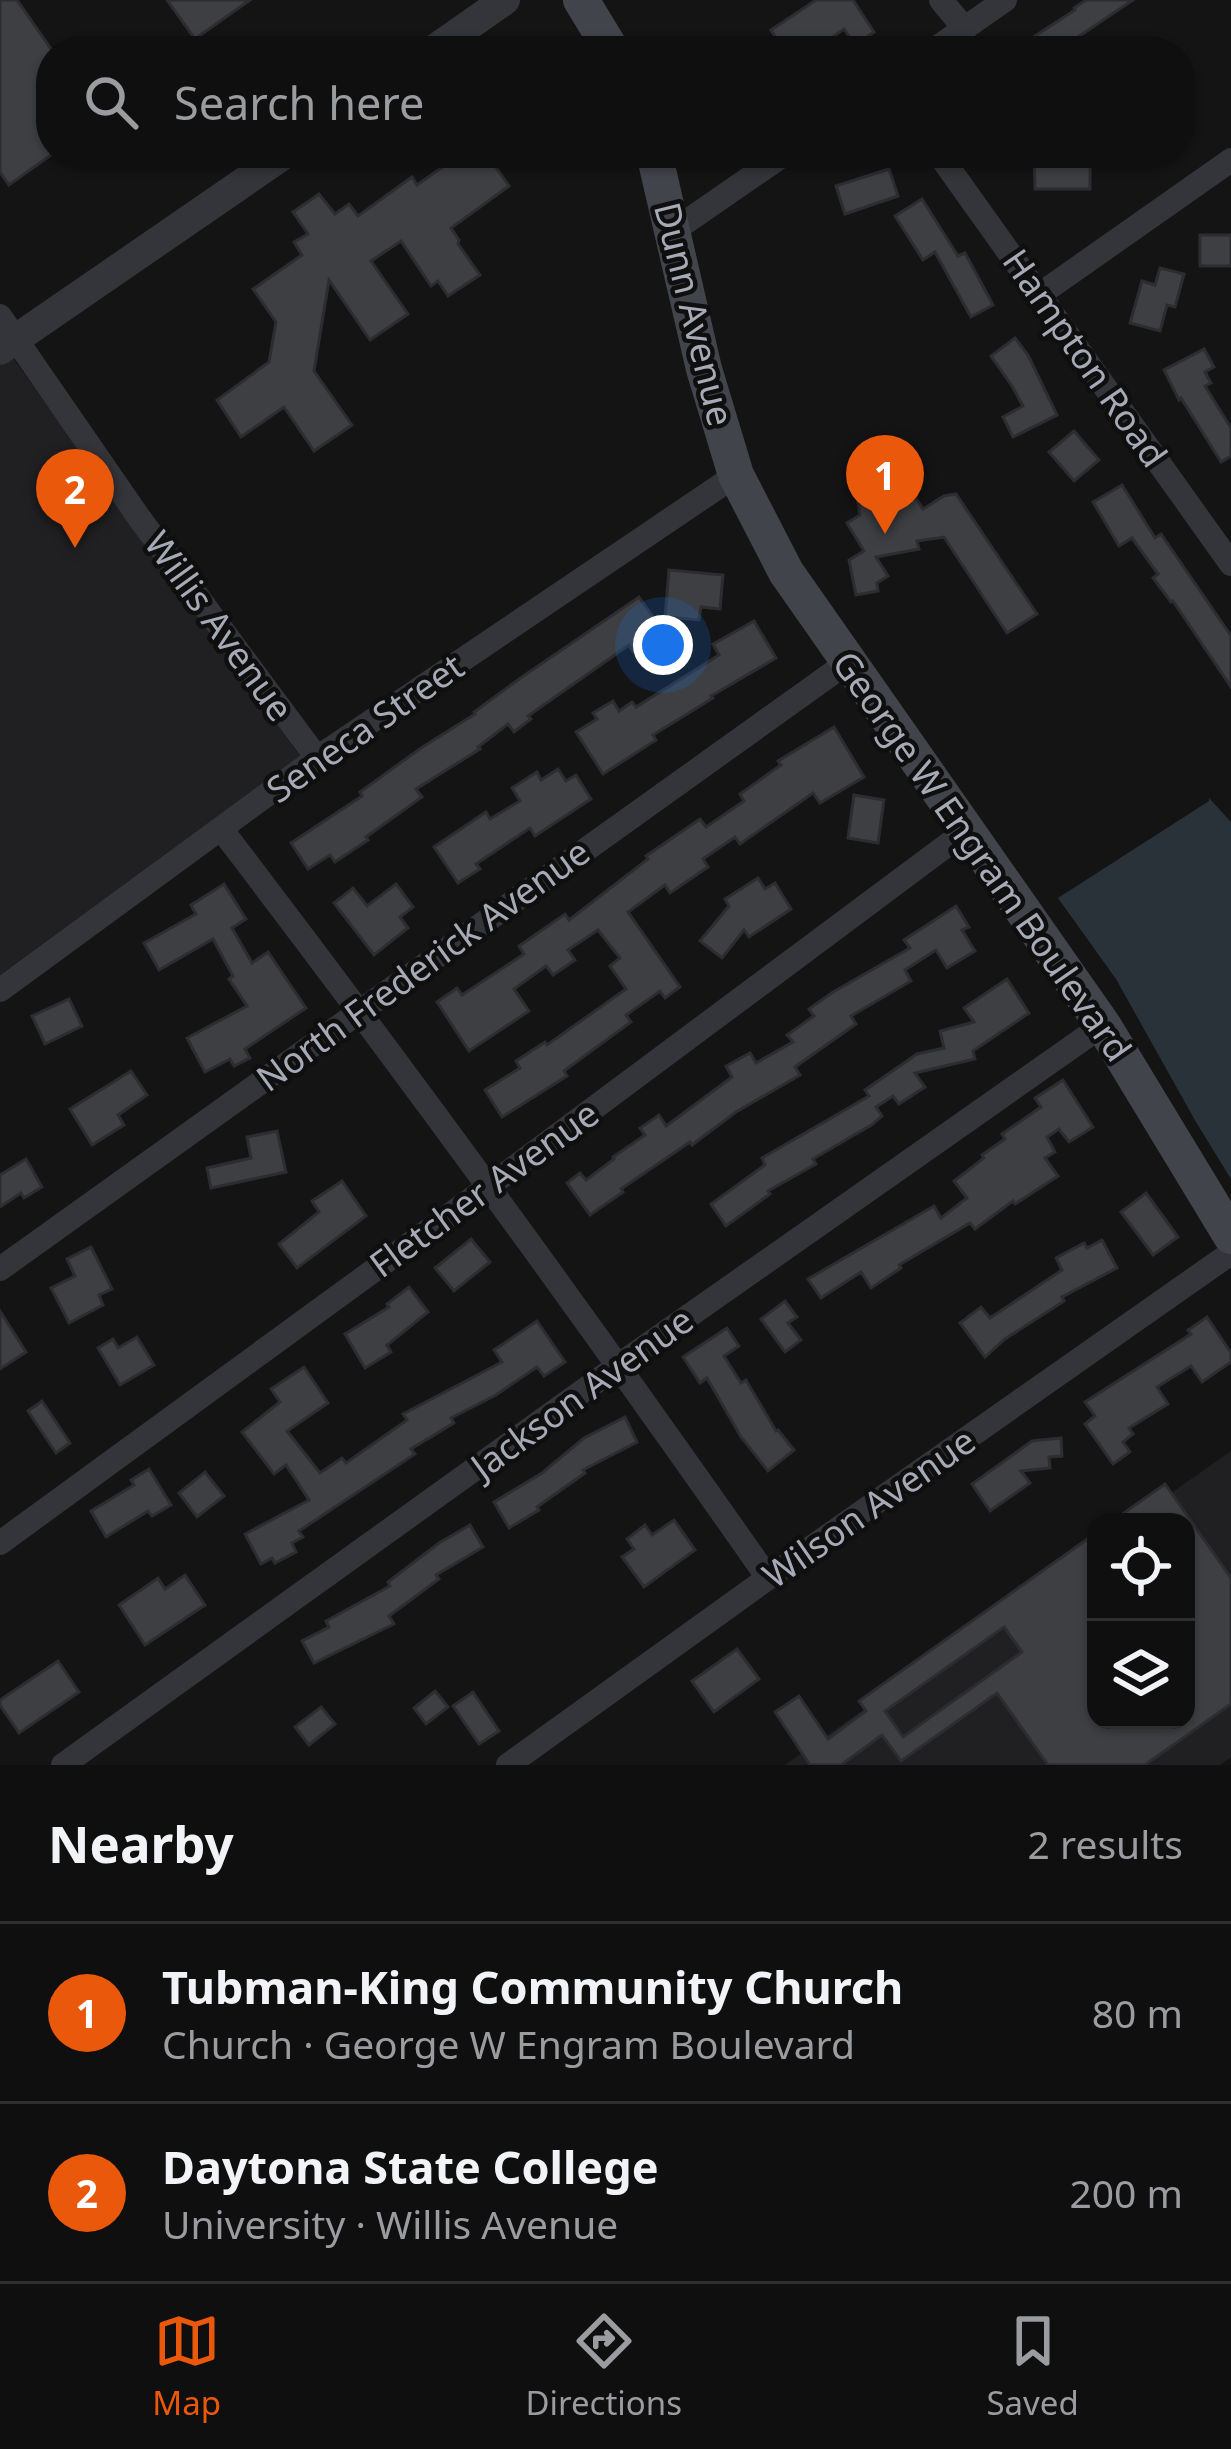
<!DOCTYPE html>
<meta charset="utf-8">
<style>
body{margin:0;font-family:"Noto Sans",sans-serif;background:#181819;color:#f1f3f6}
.controls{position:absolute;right:36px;bottom:36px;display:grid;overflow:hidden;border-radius:24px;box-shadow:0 3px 9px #0004}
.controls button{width:108px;height:108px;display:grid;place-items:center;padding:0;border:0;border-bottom:3px solid #2f2f30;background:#0f0f10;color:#f1f3f6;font:60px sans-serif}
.you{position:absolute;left:663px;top:645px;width:42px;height:42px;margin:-30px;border:9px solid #fff;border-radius:50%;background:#1a73e8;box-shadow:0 0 0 18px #1a73e833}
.badge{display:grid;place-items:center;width:78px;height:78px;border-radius:50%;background:#ea580c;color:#fff;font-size:39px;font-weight:700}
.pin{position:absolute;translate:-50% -99px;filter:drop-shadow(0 3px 6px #0008)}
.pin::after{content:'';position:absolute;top:63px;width:42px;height:36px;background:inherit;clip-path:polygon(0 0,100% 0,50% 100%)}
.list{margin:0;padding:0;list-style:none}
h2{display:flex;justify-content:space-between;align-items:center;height:156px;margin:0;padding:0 48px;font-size:51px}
h2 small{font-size:39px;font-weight:400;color:#9b9c9f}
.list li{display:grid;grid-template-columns:78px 1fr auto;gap:36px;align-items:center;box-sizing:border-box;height:180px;padding:0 48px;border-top:3px solid #2f2f30}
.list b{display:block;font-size:45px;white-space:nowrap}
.list p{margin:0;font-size:39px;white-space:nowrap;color:#9b9c9f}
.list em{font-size:39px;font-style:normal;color:#9b9c9f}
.icon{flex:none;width:66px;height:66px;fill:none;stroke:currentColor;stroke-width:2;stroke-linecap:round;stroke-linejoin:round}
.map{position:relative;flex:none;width:1231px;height:1765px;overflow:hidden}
.search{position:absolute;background:#0f0f10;box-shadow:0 3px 9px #0004;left:36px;right:36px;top:36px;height:132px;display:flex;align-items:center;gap:30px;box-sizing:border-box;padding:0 42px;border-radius:48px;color:#9b9c9f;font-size:45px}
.sheet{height:516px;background:#0f0f10}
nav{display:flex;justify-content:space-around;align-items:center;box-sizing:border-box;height:168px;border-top:3px solid #2f2f30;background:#0f0f10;font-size:33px;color:#9b9c9f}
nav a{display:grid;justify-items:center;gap:6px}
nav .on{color:#ea580c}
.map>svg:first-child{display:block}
</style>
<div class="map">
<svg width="1231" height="1765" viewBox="0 0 1231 1765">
<rect width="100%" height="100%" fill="#141415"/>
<g fill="#202022">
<path d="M0,340L300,756L0,975Z"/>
<path d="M1231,1451V1757L1220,1765H785L1096,1546V1720H1186V1522H1130Z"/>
</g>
<path fill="#2a3239" d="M1209,798L1231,822V1179L1196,1122L1116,979L1058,898L1209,801Z"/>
<g fill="#3e3f42" stroke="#2d2d31" stroke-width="3" fill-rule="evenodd">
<path d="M0,0H17L51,49V155L9,185L0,172Z"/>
<path d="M167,0H250L195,39Z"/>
<path d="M816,0H853L874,32L855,45L844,29L812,51H784L771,30Z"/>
<path d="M1086,0H1133L1069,43L1074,51H1012L1075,10L1074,8Z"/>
<path d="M462,153H486L509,186L451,228L459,240L458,244L480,275L448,296L438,281L431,286L401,241L371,261L408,314L370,340L329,280L314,371L352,425L314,451L284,407L241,437L217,400L269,362L276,322L253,289L302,255L294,242L308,234L293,212L319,194L335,214L349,204L358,216L412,177L417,185Z"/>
<path d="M1034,153H1090V189H1035Z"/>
<path d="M889,169L898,196L845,214L836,186Z"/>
<path d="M922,199L958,256L965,253L993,305L971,317L935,252L923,260L895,216Z"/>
<rect x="1200" y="235" width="31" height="31"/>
<path d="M1160,268L1184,274L1175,307L1167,305L1160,331L1130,323L1142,281L1155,285Z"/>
<path d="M1015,338L1028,355L1057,415L1013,437L1003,417L1023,406L1012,386L991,356Z"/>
<path d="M1204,349L1214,367L1205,372L1211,383L1205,386L1231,428V456L1221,462L1181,398L1179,400L1164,370Z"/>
<path d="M1074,431L1099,460L1074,481L1049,452Z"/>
<path d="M904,480L923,509L944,496L956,494L1037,614L1007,633L944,537L917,541L919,549L876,557L888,576L877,583L878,591L856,595L849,560L864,551L847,523L860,515L857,496L875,493L890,483Z"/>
<path d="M1122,485L1155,538L1161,534L1231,636V687L1173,601L1171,602L1153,578L1158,574L1132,538L1119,546L1093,502Z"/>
<path d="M669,570L723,575L720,609L701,607L699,620L665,617Z"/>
<path d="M639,597L658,624L644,633L650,641L633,652L629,645L528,716L531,719L514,732L508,724L478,747L480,749L416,789L422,797L366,837L368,840L335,862L330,855L308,869L291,843L362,796L360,792L421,748L475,714L474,712L522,677Z"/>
<path d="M754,621L776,658L711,696L713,698L653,735L656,740L603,774L576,732L597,719L593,713L613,701L619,711L632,702L636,707L719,655L713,644Z"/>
<path d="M834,727L864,777L820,803L813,793L740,844L735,837L703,859L708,867L670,893L665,885L628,912L680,987L665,998L660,991L626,1015L631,1022L564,1071L567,1076L502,1117L485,1090L520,1068L516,1061L545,1042L547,1045L626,989L610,966L620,958L598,930L568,950L575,960L553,975L546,966L514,989L529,1011L469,1051L437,1002L457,988L462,995L524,954L519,946L565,914L569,920L648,859L646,856L700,819L706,827L744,801L740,794L781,765L778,761Z"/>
<path d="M558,769L566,781L576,775L591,799L535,836L530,828L476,864L480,869L458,883L434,847L486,812L490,819L520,801L512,788L537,772L541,780Z"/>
<path d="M854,795L884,800L878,843L848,838Z"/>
<path d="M758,878L765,889L775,883L791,909L749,937L744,930L722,958L700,941L729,906L725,899Z"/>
<path d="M224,884L246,919L232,928L252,963L268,952L306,1008L245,1049L250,1058L234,1066L230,1059L205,1072L187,1038L247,1006L229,979L233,976L213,939L159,970L144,943L196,914L191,905Z"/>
<path d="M396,884L413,907L400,917L408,928L374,955L334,903L353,888L367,906Z"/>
<path d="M956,906L969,927L962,930L975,951L947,968L936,950L905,970L911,981L851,1016L856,1024L795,1067L800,1075L736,1112L692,1145L690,1142L621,1189L623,1192L590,1215L567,1183L580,1173L586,1180L614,1159L613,1157L645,1135L640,1128L659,1115L666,1126L732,1077L726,1066L750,1053L756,1063L793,1042L787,1035L814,1016L809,1009L833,992L910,948L904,940Z"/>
<path d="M1007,979L1029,1013L973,1051L975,1059L915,1073L925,1087L899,1104L893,1096L876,1107L882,1116L873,1124L813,1159L816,1164L768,1191L770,1194L726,1226L711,1204L765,1165L762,1158L869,1096L865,1090L917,1054L944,1048L940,1031L974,1022L964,1008Z"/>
<path d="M69,999L82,1026L45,1044L32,1016Z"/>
<path d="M131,1071L147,1095L118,1115L124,1125L92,1145L70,1109Z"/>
<path d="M1063,1080L1093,1127L1069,1142L1059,1129L1047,1137L1055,1152L1045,1158L1058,1176L1015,1204L1013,1201L975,1229L970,1223L899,1265L901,1268L871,1288L861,1272L821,1298L808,1279L934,1206L941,1218L967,1198L954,1181L984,1158L982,1155L1005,1139L1002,1134L1041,1107L1035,1098Z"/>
<path d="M277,1131L286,1172L211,1188L207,1168L251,1158L247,1137Z"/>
<path d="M26,1159L42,1187L24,1198L21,1193L0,1207V1175Z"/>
<path d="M342,1181L366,1216L297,1268L279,1244L319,1212L312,1201Z"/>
<path d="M1146,1193L1178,1237L1153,1255L1121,1212Z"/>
<path d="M471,1239L490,1262L454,1291L435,1268Z"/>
<path d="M1102,1240L1117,1268L1062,1297L1064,1301L1005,1339L985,1357L960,1323L981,1307L990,1318L1062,1270L1056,1258L1084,1243L1087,1248Z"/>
<path d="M91,1247L112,1289L99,1295L103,1305L69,1323L51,1288L75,1276L67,1259Z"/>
<path d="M409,1287L428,1312L387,1345L391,1352L365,1368L345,1334L389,1307L387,1304Z"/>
<path d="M785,1301L797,1317L788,1323L801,1340L785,1352L761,1319Z"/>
<path d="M0,1311L26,1352L0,1369Z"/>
<path d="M1207,1317L1231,1353V1362L1202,1382L1191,1366L1157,1387L1168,1404L1129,1428L1133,1434L1123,1442L1130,1452L1113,1464L1085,1424L1095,1416L1085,1402L1191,1334L1188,1330Z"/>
<path d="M537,1321L565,1362L544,1376L537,1367L496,1395L451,1418L454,1423L411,1449L415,1454L299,1531L303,1537L292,1543L296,1552L275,1563L272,1558L261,1564L245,1534L309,1500L286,1465L274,1474L242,1432L280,1402L271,1389L304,1367L328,1403L287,1431L320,1473L342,1458L346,1463L407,1420L403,1414L502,1362L494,1350Z"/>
<path d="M727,1328L739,1346L724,1356L741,1383L746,1380L776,1431L778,1430L794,1450L768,1471L741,1437L707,1378L700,1383L683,1357Z"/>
<path d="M137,1337L154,1365L120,1385L98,1348L113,1339L118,1348Z"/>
<path d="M42,1401L70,1443L56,1453L28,1411Z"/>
<path d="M625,1417L637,1442L583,1470L585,1473L537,1507L539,1510L509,1528L494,1502L542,1473L584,1438Z"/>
<path d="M1061,1438L1062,1456L1049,1457L1050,1468L1021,1471L1030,1483L990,1511L972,1484L1032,1441Z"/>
<path d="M149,1469L171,1505L152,1516L148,1511L106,1537L91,1511L134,1485L131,1480Z"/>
<path d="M205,1472L224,1496L197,1517L179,1493Z"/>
<path d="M1165,1484L1231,1578V1704L1145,1765H1048L997,1693L901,1761L882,1735L841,1765H810L775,1712L799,1696L828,1739L866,1711L859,1701L1096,1533V1720H1186V1522H1111ZM1004,1627L1022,1652L903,1737L885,1711Z"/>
<path d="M674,1520L695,1550L644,1587L622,1557L634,1549L627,1539L645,1525L652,1535Z"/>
<path d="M470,1525L483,1547L436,1575L439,1579L389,1616L394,1624L314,1663L302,1641L329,1627L326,1621L390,1586L388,1582L439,1543Z"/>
<path d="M185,1575L205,1605L145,1645L119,1605L158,1578L165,1589Z"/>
<path d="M737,1649L759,1679L714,1712L692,1681Z"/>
<path d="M58,1661L79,1692L19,1733L0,1705V1700Z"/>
<path d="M435,1691L448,1707L426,1724L414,1708Z"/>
<path d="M473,1692L499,1731L479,1744L453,1706Z"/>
<path d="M321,1707L335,1724L309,1745L295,1727Z"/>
</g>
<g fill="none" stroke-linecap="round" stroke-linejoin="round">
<g stroke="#34353a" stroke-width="24">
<path d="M941,0L965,29"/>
<path d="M932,51L1005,0"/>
<path d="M938,153L1231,564"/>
<path d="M673,231L786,153"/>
<path d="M1039,295L1231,160"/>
<path d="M0,316L140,519L317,758"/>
<path d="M222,830C409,1075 591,1325 768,1578"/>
<path d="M0,990L317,758L736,475"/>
<path d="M0,1269L848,662"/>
<path d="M0,1543L488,1187L966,831"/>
<path d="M63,1765L619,1365L1103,1025"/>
<path d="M508,1765L768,1578L1231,1253"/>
</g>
<g stroke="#34353a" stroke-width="30">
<path d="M432,51L505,0"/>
<path d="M0,350L286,153"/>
</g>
<g stroke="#42444b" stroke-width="36">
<path d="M581,0L612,51"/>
<path d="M654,153L704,369L736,475L786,572L1103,1025L1231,1236"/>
</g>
</g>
<g text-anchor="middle" stroke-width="9" stroke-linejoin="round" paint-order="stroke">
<g font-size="36" fill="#a5aab6" stroke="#0f0f10">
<text transform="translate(694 314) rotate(76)" y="13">Dunn Avenue</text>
<text transform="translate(1085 358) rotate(55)" y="13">Hampton Road</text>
<text transform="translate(219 626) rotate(54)" y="13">Willis Avenue</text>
<text transform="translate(365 728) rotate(-35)" y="13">Seneca Street</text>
<text transform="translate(982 856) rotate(55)" y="13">George W Engram Boulevard</text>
<text transform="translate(423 965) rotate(-36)" y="13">North Frederick Avenue</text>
<text transform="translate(484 1189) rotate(-36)" y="13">Fletcher Avenue</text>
<text transform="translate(582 1393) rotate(-36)" y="13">Jackson Avenue</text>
<text transform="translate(869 1508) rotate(-35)" y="13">Wilson Avenue</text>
</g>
</g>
</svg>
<div class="controls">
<button><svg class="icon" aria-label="locate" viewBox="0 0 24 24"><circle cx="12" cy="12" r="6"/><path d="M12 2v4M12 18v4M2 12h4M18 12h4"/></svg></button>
<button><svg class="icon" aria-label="layers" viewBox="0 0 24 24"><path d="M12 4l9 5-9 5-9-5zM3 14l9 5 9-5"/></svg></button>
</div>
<div class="you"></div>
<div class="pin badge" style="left:885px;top:534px">1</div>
<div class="pin badge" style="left:75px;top:548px">2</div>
<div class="search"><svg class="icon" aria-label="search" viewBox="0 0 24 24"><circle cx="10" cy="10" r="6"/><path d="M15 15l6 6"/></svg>Search here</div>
</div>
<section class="sheet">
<h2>Nearby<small>2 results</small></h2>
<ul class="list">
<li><span class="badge">1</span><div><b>Tubman-King Community Church</b><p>Church · George W Engram Boulevard</p></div><em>80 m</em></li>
<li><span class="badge">2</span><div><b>Daytona State College</b><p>University · Willis Avenue</p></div><em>200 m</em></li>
</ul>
</section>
<nav>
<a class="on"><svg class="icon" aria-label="map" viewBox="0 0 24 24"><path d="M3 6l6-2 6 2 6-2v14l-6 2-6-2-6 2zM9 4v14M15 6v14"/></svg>Map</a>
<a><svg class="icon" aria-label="directions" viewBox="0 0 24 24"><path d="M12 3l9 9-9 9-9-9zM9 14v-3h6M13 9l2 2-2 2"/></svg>Directions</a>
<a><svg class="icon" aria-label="saved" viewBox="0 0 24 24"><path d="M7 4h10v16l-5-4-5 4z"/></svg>Saved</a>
</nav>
